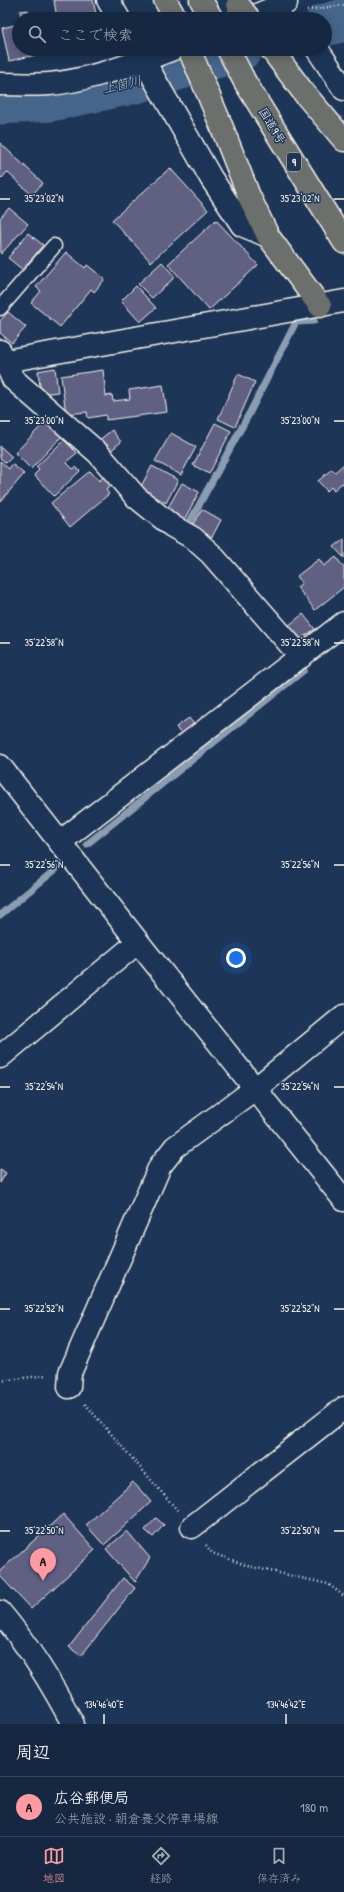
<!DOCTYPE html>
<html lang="ja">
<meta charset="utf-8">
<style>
body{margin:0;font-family:"Patrick Hand","Klee One",sans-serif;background:#23344c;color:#f1f3f6}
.you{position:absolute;left:236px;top:958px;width:14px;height:14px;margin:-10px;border:3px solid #fff;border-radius:50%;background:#1a73e8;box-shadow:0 0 0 6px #1a73e833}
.badge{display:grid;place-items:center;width:26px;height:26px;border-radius:50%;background:#ff9aa2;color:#111;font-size:13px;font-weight:700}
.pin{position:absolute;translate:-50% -33px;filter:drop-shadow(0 1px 2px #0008)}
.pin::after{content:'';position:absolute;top:21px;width:14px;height:12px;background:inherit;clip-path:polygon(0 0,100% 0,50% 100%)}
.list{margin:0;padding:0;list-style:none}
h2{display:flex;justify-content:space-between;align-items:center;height:52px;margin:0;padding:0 16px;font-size:17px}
h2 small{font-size:13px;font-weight:400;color:#9ea6b1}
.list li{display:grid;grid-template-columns:26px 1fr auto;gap:12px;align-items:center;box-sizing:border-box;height:60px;padding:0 16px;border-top:1px solid #35445a}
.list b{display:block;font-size:15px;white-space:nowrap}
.list p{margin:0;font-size:13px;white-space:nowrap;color:#9ea6b1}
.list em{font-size:13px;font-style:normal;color:#9ea6b1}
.icon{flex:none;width:22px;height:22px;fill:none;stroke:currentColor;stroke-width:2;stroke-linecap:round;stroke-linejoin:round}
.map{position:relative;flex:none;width:344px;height:1724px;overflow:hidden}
.search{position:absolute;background:#162841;box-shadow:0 2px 10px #0003;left:12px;right:12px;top:12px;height:44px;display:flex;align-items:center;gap:10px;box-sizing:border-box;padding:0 14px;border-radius:22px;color:#9ea6b1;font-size:15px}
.sheet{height:112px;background:#162841}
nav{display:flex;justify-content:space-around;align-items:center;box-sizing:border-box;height:56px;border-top:1px solid #35445a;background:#162841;font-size:11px;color:#9ea6b1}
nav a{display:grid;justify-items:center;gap:2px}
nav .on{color:#ff9aa2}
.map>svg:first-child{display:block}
</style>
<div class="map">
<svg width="344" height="1724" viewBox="0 0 344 1724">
<rect width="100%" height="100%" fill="#1d3557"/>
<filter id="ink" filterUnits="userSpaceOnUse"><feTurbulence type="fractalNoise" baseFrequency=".025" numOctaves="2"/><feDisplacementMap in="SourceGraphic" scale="8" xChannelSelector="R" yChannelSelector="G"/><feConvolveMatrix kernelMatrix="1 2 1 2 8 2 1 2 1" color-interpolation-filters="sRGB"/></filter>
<g filter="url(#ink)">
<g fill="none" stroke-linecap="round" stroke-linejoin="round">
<g stroke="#8b9db0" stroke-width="7">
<path d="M188,525L249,414L296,322L314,321"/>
<path d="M87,844L304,670"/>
<path d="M0,915L56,869"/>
</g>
<g stroke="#45658a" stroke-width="43">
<path d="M325,25L344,20"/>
<path d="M0,103L51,100L136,82L241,49"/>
</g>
</g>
<g fill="#616083" stroke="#f4f1e8">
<path d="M54,0H93L97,19H57Z"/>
<path d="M28,10L30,19H22L20,11Z"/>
<path d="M19,24V49L58,50L9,61L2,28Z"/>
<path d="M0,143L43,183L32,195L7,172L2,178L0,176Z"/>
<path d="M170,168L208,210L151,262L112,220Z"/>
<path d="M9,208L28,224L1,254L0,218Z"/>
<path d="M216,220L258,265L209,310L168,264Z"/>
<path d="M28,233L43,245L23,270L8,258Z"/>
<path d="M66,252L85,268L87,265L105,279L94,292L91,289L60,327L31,303L41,291L36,287Z"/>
<path d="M162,262L175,277L152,298L138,284Z"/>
<path d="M136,286L156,308L140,322L121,301Z"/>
<path d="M8,312L26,327L12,343L0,333V321Z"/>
<path d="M55,368L58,392L41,394L38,371Z"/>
<path d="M103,370L106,396L112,395L113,401L130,399L129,390L163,385L167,412L106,420V415L88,418L87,412L66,414L61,376Z"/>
<path d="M238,374L255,382L235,427L218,419Z"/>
<path d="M46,421L62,436L31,469L15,453Z"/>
<path d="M215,423L231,431L209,474L193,465Z"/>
<path d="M112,430L121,442L108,453L98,441Z"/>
<path d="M171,433L196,447L181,475L155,461Z"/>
<path d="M64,440L77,453L66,462L73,469L76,467L80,471L54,496L34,475L39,470L36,467Z"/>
<path d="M0,446L12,457L6,463L0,458Z"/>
<path d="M0,461L9,469L12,464L24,474L0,502Z"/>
<path d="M344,464V485L342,483L334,490L331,487L327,491L318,481L332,469L335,472Z"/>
<path d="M152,466L178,480L166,503L140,488Z"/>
<path d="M90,471L99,481L107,474L114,483L106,490L109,494L70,527L51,503Z"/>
<path d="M182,483L199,492L184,520L166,511Z"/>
<path d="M202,509L221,520L212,537L192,526Z"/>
<path d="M344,539V558L334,547Z"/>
<path d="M336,557L344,568V587L315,610L297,587L302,583L297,576L319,559L324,566Z"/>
<path d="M303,614L315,629L299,640L288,626Z"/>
<path d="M189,718L196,727L183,737L176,727Z"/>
<path d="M0,1169L6,1173L0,1183Z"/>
<path d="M133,1482L151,1502L104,1545L86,1525Z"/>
<path d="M63,1514L95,1550L31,1609L0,1576V1571Z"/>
<path d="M156,1518L164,1525L153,1537L145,1530Z"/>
<path d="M127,1531L150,1558L135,1582L106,1549Z"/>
<path d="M123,1578L135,1588L81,1656L69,1647Z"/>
</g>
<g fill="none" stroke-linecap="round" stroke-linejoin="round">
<g stroke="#f4f1e8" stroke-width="17">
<path id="service" d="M0,308L54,246"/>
</g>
<g stroke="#f4f1e8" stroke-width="25">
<g id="minor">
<path d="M108,0L119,19"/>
<path d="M247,19L286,3"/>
<path d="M137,49L211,178L242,225L268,236"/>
<path d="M317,49L344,89"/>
<path d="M0,84C16,84 33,85 49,84C88,81 137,63 173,49"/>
<path d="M0,351L13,379L98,453L136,497L172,526L193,538L211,554L301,657"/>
<path d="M60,842L344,623"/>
<path d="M0,1057L138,942"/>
<path d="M69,1387L70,1373L160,1166L175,1147L255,1089L344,1016"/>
<path d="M192,1527L344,1408"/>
</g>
</g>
<g stroke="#f4f1e8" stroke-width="25">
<g id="tertiary">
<path d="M0,362L344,301"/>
<path d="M0,766L138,942L344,1200"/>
</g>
</g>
<g stroke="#f4f1e8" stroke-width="25">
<path id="secondary" d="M0,1612C29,1646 52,1684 73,1724"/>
</g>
<g stroke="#f4f1e8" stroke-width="25">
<g id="trunk">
<path d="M165,0L176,19"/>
<path d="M201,0L212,19"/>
<path d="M189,49L219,120L249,196L268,236L320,306"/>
<path d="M228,49L245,82L344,242"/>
<path d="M271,49L304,93L344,140"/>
</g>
</g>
<g stroke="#f4f1e8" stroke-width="2.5" stroke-dasharray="1 3" stroke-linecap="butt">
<path d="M307,10L344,5"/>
<path d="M0,1381L47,1375"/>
<path d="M85,1404L178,1511"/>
<path d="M206,1545L212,1553L248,1566L328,1584L344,1596"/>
</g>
<use href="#service" stroke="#1d3557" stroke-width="14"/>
<use href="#minor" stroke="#1d3557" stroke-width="22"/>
<use href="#tertiary" stroke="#1d3557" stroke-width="22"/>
<use href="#secondary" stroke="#1d3557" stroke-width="22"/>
<use href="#trunk" stroke="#6c706d" stroke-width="22"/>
<g stroke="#f4f1e8" stroke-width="25" stroke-linecap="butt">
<path id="trunk-bridge" d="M238,4L249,19"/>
</g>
<use href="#trunk-bridge" stroke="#6c706d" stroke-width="22"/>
</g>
</g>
<path fill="none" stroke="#f4f1e8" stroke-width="1.5" d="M0,199H10M334,199H344M0,421H10M334,421H344M0,643H10M334,643H344M0,865H10M334,865H344M0,1087H10M334,1087H344M0,1309H10M334,1309H344M0,1531H10M334,1531H344M104,1714V1724M286,1714V1724"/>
<g text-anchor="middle" stroke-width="3" stroke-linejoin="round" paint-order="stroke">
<rect fill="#1d3557" stroke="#b4b9bc" stroke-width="1" x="287" y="153" width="14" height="18" rx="3"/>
<g font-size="11" font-weight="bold" fill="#f4f1e8">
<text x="294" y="166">9</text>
</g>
<g font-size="12" fill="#f4f1e8" stroke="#1d3557">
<text transform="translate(272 126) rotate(59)" y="4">国道9号</text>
</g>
<g font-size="13" font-style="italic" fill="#b7c0c7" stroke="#1d3557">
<text transform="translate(122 84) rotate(-13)" y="5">上箇川</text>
</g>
</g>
<g font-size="10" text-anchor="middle" fill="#f4f1e8" stroke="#1d3557" stroke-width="3" stroke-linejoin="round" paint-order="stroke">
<text x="44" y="202">35°23'02"N</text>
<text x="300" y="202">35°23'02"N</text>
<text x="44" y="424">35°23'00"N</text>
<text x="300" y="424">35°23'00"N</text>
<text x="44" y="646">35°22'58"N</text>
<text x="300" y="646">35°22'58"N</text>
<text x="44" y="868">35°22'56"N</text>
<text x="300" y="868">35°22'56"N</text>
<text x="44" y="1090">35°22'54"N</text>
<text x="300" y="1090">35°22'54"N</text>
<text x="44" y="1312">35°22'52"N</text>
<text x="300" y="1312">35°22'52"N</text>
<text x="44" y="1534">35°22'50"N</text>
<text x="300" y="1534">35°22'50"N</text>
<text x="104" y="1708">134°46'40"E</text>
<text x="286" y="1708">134°46'42"E</text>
</g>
</svg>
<div class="you"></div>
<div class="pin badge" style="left:43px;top:1581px">A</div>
<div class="search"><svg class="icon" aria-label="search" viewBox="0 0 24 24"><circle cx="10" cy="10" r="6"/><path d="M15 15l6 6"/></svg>ここで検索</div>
</div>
<section class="sheet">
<h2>周辺<small></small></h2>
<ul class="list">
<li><span class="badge">A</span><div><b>広谷郵便局</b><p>公共施設 · 朝倉養父停車場線</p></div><em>180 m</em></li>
</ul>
</section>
<nav>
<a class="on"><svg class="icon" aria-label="map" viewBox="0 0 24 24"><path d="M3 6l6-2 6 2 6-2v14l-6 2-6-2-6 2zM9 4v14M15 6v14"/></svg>地図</a>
<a><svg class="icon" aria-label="directions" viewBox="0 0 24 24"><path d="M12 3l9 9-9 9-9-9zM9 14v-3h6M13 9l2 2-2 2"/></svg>経路</a>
<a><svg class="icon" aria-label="saved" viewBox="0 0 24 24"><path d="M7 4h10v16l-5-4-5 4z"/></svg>保存済み</a>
</nav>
